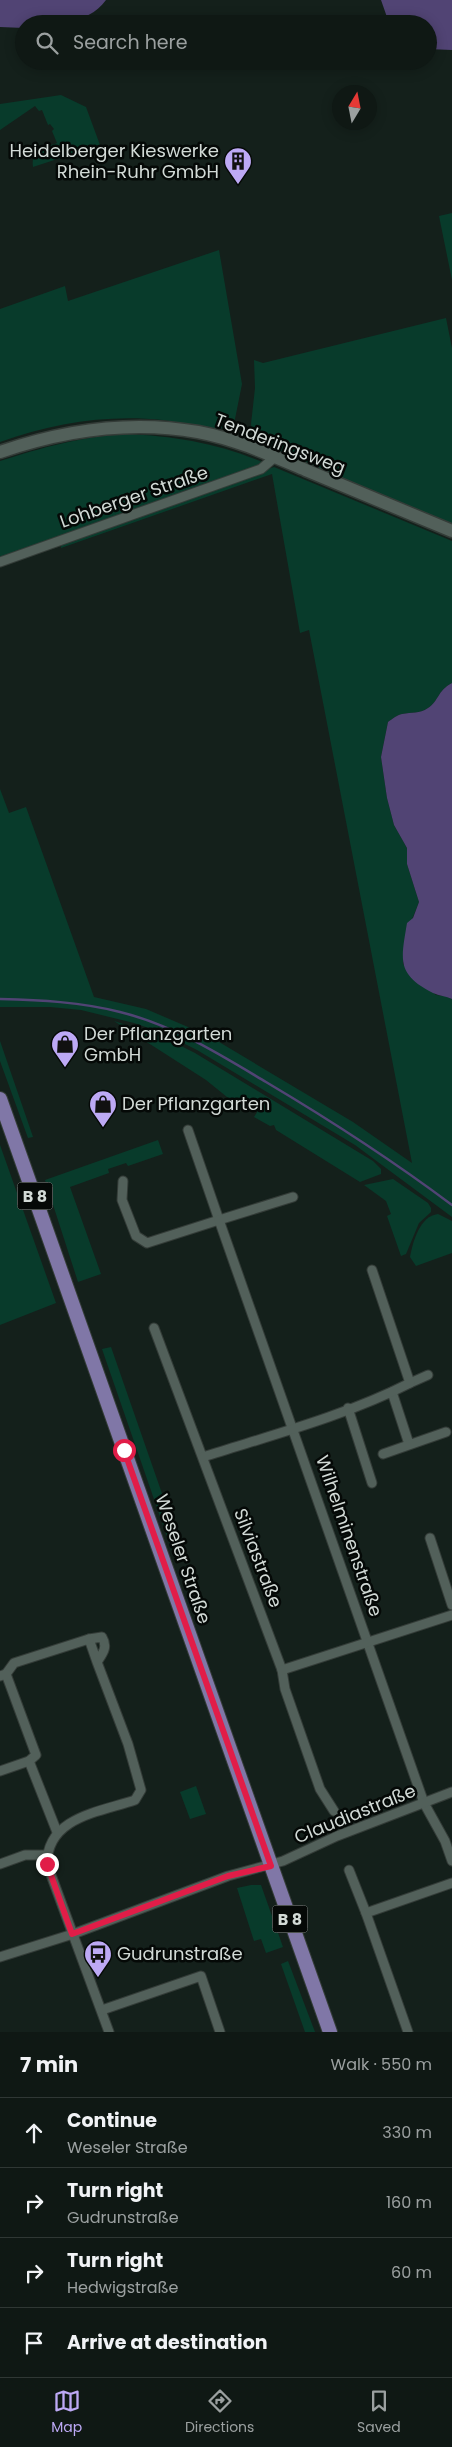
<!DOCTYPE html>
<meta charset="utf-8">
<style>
body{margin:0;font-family:Poppins,sans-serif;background:#1d2522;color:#f1f3f6}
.compass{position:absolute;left:332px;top:85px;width:45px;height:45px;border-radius:50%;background:#0f1814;box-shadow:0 2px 12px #0003;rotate:10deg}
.stop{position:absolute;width:15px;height:15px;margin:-11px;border:4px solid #e11d48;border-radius:50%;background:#fff}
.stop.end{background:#e11d48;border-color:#fff;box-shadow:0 1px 5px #0008}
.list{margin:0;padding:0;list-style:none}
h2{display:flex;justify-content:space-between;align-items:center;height:65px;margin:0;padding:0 20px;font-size:21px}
h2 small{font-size:16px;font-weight:400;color:#9ba0a0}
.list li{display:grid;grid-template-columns:32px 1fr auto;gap:15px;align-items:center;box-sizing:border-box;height:70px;padding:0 20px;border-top:1px solid #2f3734}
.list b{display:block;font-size:19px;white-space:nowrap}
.list p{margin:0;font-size:16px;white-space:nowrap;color:#9ba0a0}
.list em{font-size:16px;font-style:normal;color:#9ba0a0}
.icon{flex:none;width:28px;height:28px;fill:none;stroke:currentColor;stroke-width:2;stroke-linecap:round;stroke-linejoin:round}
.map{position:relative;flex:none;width:452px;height:2032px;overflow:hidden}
.search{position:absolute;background:#0f1814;box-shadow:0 2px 12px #0003;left:15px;right:15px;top:15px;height:55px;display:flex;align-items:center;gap:12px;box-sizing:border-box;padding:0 18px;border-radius:28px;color:#9ba0a0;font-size:19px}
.sheet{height:345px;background:#0f1814}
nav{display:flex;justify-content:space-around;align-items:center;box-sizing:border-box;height:70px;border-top:1px solid #2f3734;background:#0f1814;font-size:14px;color:#9ba0a0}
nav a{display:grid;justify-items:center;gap:2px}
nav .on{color:#bda9f5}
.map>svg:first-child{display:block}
</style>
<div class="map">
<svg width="452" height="2032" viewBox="0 0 452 2032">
<rect width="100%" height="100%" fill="#14201b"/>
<g fill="#083b2b">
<path d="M61,95L86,107L100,145L33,167C31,149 43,148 57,143L52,131L54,129L50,124L48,125L42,110L39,111L35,106L0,130V104Z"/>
<path d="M452,213V280L439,216Z"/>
<path d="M219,250L242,384L234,424C220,435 182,422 163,420C108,414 52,423 0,442V309L65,286L68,301Z"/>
<path d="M446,318L452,348V525L254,442L251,424L255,388L254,360L263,363Z"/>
<path d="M126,434C174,436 217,443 262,462V466L0,559V461C44,447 79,437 126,434Z"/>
<path d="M274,467L452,541V683C437,691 439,701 428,708C419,714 412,712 402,714C397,715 392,719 388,722L381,757L387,798L394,825L407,848V864L419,902L405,937L403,964L436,995L445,996L452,999V1217L355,1145L197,1050L163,1033L134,1023L81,1010L50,1007H0V789L9,813L26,807L94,997L146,1009L209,1036L353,1122L412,1163L309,630L300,633L272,474L61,548V542Z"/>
<path d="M114,1021L163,1037L195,1053L373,1161L381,1169V1174L360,1182L276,1130L274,1125L270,1126L254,1117L259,1109L254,1106L243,1110L206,1080Z"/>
<path d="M0,1041L33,1137L28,1138L0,1061Z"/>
<path d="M158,1140L163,1154L128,1166L126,1163L108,1169L109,1173L70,1187L101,1274L78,1282L45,1180Z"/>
<path d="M0,1145L56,1303L0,1325Z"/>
<path d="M393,1179L428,1203L431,1208V1212L419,1223L406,1254L401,1256L387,1216L391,1214L386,1201L364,1185Z"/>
<path d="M438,1214L452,1221V1253L416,1266L410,1257C413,1241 420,1216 438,1214Z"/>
<path d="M111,1347L182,1551L173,1554L102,1349Z"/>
<path d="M196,1786L206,1814L190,1819L180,1792Z"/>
<path d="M251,1885H261L283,1947L266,1953L261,1939L254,1941L237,1888Z"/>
<path d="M288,1961L315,2032H305L281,1964Z"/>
</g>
<g fill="#514474">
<path d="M0,0H106C94,17 74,23 54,18L48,24H24V28L0,27Z"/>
<path d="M381,0H452V50L428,49V24H392L388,20Z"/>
<path d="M452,683V999C446,996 439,996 433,993C396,974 401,960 407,923L413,918L419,902L407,864V848L394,825L387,798L381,757L388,722C392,719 397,715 402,714C412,712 419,714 428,708C439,701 437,691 452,683Z"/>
</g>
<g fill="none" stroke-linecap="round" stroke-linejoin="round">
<path stroke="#514474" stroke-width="2.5" d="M0,999C40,1000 81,1002 120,1012C173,1025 219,1054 266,1082C330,1120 392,1160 452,1205"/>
<g stroke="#343c38" stroke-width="11">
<g id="street">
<path d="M0,562L261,469L275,457"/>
<path d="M123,1181L122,1200L136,1236L147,1243L219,1220L188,1130"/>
<path d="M293,1197L219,1220L424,1803L445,1841L452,1861"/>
<path d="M154,1328L282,1670L285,1689L320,1789L334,1811"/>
<path d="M410,1383L428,1375"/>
<path d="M392,1392L409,1444"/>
<path d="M348,1408L372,1483"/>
<path d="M383,1454L446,1432"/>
<path d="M203,1457C272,1435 345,1416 410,1383L372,1270"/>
<path d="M430,1538L452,1605"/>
<path d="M97,1662L89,1639L102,1637C108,1647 103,1653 97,1662L128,1744L141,1790L135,1800C100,1812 47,1817 47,1864L109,2032"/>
<path d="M282,1670L452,1615"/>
<path d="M6,1674L14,1663L89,1639"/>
<path d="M0,1676L6,1674L36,1755L29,1761L0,1771"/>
<path d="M29,1761L57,1832"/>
<path d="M0,1864L25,1855H47"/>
<path d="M349,1870L366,1913"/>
<path d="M0,1957L73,1934L228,1876L283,1861L337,1836L452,1792"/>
<path d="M102,2010L201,1976L220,2032"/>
<path d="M408,2032L366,1913L452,1883"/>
</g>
</g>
<g stroke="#343c38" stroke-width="15">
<path id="secondary" d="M0,452C64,430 130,420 198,432C236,439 273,456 308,471C356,491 404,511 452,531"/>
</g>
<g stroke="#343c38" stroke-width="16">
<path id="primary" d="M0,1099L330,2032"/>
</g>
<use href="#street" stroke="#52605a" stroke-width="9"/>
<use href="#secondary" stroke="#52605a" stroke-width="12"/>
<use href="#primary" stroke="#8077a7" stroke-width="14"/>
</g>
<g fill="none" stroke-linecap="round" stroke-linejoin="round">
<path stroke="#e11d48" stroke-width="6" d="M47,1864L72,1934L228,1876L271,1866L124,1450"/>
</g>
<defs>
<g id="building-pin" transform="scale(1.4375)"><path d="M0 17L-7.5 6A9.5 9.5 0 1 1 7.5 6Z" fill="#bda9f5" stroke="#050907"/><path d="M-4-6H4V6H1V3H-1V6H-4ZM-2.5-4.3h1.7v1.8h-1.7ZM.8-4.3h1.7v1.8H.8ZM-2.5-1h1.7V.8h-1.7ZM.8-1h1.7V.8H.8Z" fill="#111"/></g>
<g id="shop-pin" transform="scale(1.4375)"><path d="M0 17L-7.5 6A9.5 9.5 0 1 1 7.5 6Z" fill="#bda9f5" stroke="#050907"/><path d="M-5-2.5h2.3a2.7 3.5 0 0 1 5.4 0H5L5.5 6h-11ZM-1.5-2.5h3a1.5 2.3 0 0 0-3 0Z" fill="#111"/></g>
<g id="bus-pin" transform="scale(1.4375)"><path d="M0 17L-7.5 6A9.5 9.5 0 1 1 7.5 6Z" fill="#bda9f5" stroke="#050907"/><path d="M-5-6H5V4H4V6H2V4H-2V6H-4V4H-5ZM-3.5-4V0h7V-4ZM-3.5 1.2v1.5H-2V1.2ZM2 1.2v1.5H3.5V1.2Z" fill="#111"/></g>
</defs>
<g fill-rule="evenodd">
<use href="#building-pin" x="238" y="161"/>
<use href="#shop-pin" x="65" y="1044"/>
<use href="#shop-pin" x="103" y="1104"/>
<use href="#bus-pin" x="98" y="1954"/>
</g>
<g text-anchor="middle" stroke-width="5" stroke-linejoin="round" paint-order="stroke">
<g fill="#050907" stroke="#949b98" stroke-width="1">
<rect x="17.5" y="1182.5" width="35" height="27" rx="4"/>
<rect x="272.5" y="1905.5" width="35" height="27" rx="4"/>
</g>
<g font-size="16" font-weight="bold" fill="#d2dad6">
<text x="35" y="1202">B 8</text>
<text x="290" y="1925">B 8</text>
</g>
<g font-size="18" fill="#d2dad6" stroke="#050907" text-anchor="start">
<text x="219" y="157" text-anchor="end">Heidelberger Kieswerke<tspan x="219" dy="21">Rhein-Ruhr GmbH</tspan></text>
<text x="84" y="1040">Der Pflanzgarten<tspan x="84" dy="21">GmbH</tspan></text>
<text x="122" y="1110">Der Pflanzgarten</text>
<text x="117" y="1960">Gudrunstraße</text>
</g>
<g font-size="18" fill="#d2dad6" stroke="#050907">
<text transform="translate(280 444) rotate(21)" y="6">Tenderingsweg</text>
<text transform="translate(134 497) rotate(-19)" y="6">Lohberger Straße</text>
<text transform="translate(349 1536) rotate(71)" y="6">Wilhelminenstraße</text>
<text transform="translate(258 1558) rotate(69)" y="6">Silviastraße</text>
<text transform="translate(183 1559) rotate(71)" y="6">Weseler Straße</text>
<text transform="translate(355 1814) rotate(-22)" y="6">Claudiastraße</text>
</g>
</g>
</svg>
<svg class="compass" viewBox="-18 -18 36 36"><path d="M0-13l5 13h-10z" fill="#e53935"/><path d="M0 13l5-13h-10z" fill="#9ba0a0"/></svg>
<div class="stop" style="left:124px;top:1450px"></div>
<div class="stop end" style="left:47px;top:1864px"></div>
<div class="search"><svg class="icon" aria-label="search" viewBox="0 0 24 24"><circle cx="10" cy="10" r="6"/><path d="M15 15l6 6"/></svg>Search here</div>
</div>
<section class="sheet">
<h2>7 min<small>Walk · 550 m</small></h2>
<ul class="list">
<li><svg class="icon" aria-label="ahead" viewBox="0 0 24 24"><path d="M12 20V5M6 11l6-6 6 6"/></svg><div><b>Continue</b><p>Weseler Straße</p></div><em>330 m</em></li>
<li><svg class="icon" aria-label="right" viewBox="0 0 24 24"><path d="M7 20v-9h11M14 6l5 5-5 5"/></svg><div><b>Turn right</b><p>Gudrunstraße</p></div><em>160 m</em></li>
<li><svg class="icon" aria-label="right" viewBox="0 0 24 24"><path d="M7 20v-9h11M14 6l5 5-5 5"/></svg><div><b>Turn right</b><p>Hedwigstraße</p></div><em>60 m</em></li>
<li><svg class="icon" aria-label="arrive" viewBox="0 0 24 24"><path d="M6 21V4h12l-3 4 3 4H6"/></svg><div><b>Arrive at destination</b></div></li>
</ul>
</section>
<nav>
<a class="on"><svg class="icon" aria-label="map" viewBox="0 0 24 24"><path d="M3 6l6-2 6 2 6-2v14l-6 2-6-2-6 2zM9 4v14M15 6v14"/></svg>Map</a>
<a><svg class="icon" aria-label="directions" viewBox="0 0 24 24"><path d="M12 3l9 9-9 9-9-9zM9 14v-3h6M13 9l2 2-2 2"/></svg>Directions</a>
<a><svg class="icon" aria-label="saved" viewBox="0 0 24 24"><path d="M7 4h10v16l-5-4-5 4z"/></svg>Saved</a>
</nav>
